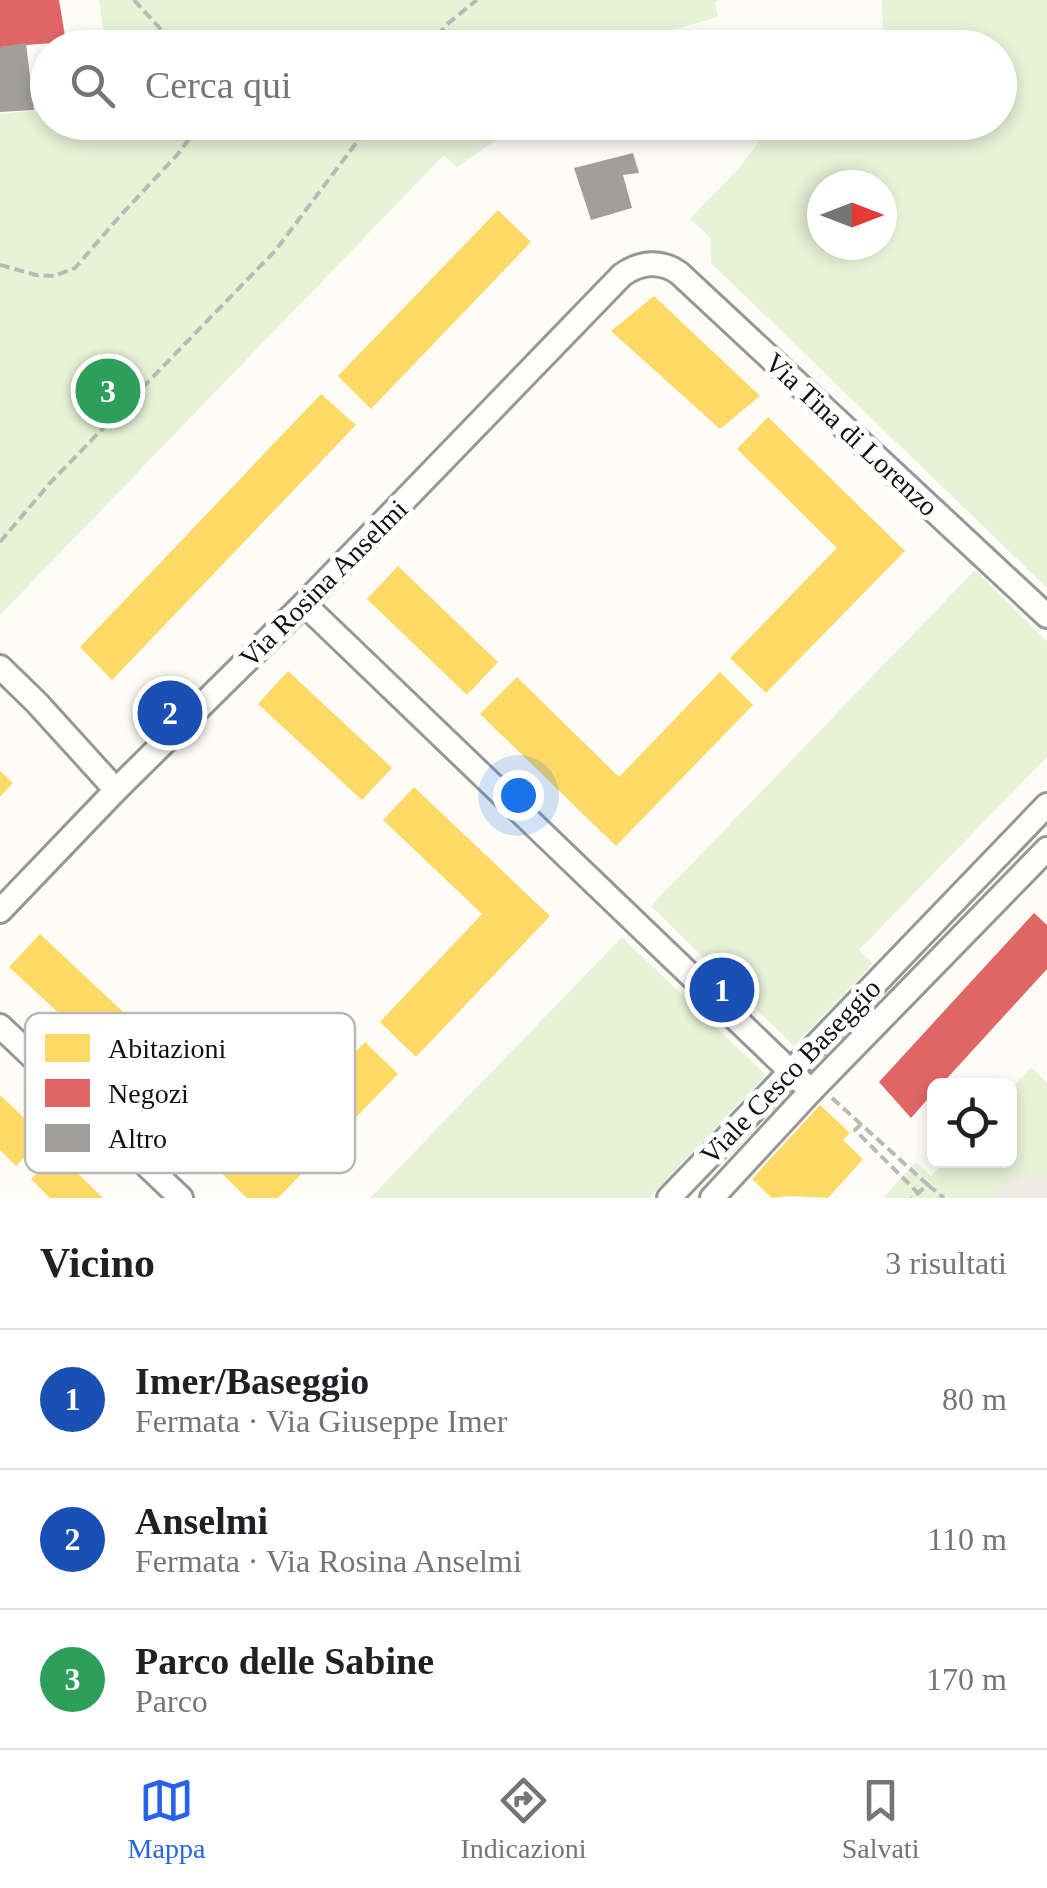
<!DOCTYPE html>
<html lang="it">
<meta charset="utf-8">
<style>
body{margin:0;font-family:"Times New Roman",serif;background:#f6f6f6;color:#202124}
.controls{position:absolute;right:30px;bottom:30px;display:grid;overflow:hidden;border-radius:15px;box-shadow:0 5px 15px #0003}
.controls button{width:90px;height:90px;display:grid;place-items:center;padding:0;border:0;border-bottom:2px solid #e0e0e0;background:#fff;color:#202124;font:50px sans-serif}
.compass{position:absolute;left:807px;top:170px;width:90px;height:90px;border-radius:50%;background:#fff;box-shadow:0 5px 15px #0003;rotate:90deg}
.you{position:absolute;left:518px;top:795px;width:35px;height:35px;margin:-25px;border:8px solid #fff;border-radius:50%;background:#1a73e8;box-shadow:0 0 0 15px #1a73e833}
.badge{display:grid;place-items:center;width:65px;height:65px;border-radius:50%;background:#2563eb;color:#fff;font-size:32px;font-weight:700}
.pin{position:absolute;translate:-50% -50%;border:5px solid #fff;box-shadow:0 2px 10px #0006}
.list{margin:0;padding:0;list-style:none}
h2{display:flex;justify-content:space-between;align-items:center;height:130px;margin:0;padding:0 40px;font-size:42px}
h2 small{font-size:32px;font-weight:400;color:#757577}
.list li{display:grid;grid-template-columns:65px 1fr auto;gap:30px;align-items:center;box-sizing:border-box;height:140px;padding:0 40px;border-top:2px solid #e0e0e0}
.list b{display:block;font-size:38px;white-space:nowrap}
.list p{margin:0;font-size:32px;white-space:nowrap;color:#757577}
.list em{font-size:32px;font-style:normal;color:#757577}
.icon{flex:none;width:55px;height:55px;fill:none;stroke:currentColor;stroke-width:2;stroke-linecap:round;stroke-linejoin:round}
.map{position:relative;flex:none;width:1047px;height:1198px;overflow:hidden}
.search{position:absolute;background:#fff;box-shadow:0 5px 15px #0003;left:30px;right:30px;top:30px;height:110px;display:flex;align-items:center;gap:25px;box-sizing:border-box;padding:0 35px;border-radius:55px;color:#757577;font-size:38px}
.sheet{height:550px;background:#fff}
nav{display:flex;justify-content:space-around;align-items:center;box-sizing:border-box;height:140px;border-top:2px solid #e0e0e0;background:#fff;font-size:28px;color:#757577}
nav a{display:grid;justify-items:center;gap:5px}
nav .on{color:#2563eb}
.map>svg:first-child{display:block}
</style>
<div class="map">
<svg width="1047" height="1198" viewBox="0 0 1047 1198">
<rect width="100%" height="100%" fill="#fdfcf7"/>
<g fill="#e7f3d7" fill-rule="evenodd">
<path d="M99,0H720L715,2L718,17L612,47L106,48Z"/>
<path d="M882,0H1047V588L711,263V238L690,219L739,168L773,123L1000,122V48L820,47L819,40L883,34ZM822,185H882V245H822Z"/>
<path d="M47,109L48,122L521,123L457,167L444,155L0,615V114Z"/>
<path d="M975,570L1047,641V757L859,950L873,964L794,1046L651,906Z"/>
<path d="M622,937L766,1075L649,1198H370Z"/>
<path d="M1031,1067L1047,1083V1198H883L916,1162L931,1176L945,1161L1010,1160V1090Z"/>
</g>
<path fill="#edebe2" d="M1022,1169L1032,1176L1047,1180V1198H998L991,1191Z"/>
<g fill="#ffd966">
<path d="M498,210L531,242L371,409L338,376Z"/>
<path d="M654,296L760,396L720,429L611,331Z"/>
<path d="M321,394L356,425L112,680L80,647Z"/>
<path d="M768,417L905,551L766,693L730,658L837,548L737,449Z"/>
<path d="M398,566L498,662L467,695L367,599Z"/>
<path d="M288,671L392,768L362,800L258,704Z"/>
<path d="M720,672L753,705L616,846L480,714L517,677L619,777Z"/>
<path d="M0,771L13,783L0,797Z"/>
<path d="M414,787L550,916L416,1057L380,1022L482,914L383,820Z"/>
<path d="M40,934L136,1024L106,1057L9,967Z"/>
<path d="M365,1042L398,1074L278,1198H247L132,1086L166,1051L264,1146Z"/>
<path d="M0,1095L44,1137L16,1166L0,1150Z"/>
<path d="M820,1105L850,1133L843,1140L863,1159L828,1198L790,1196L772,1198L752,1179Z"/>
<path d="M57,1153L103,1198H50L31,1179Z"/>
</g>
<g fill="#e06666">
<path d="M0,0H59L66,42L0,47Z"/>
<path d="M1034,913L1047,925V969L940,1086H934V1092L911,1118L879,1082Z"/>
</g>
<g fill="#a19f9c">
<path d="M26,43L34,110L0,112V47Z"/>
<path d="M633,153L639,173L623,175L632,208L591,220L574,168Z"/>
</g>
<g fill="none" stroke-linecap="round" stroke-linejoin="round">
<g stroke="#979795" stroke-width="28">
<g id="minor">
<path d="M304,604L811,1091"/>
<path d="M0,667L37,703L116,790"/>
<path d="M0,911L116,790L304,604L622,275C640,262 661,260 679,273L1047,616"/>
<path d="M0,1026L181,1198"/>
<path d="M669,1198L1047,805"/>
<path d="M712,1198L811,1091L1047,849"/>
</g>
</g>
<g stroke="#b9b9b8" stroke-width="4" stroke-dasharray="10 5" stroke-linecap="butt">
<path d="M134,0L178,48"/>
<path d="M429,48L446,25L477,0"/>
<path d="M0,265L36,275L54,276L75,268L120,216L178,154L189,139L195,122"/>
<path d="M0,542L50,483L275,251L372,122"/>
<path d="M832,1098L928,1185L911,1198"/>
<path d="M861,1124L855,1130L923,1198"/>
<path d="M928,1185L944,1198"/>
</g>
<use href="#minor" stroke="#fffffe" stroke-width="22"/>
</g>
<g text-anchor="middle" stroke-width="10" stroke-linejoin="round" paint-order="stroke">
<g font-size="28" fill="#111" stroke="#fff">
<text transform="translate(852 434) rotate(43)" y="10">Via Tina di Lorenzo</text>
<text transform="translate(323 583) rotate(-45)" y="10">Via Rosina Anselmi</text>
<text transform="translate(790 1071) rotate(-46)" y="10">Viale Cesco Baseggio</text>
</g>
</g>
<rect x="25" y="1013" width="330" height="160" rx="15" fill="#fff" stroke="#b8b8b8" stroke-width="2.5"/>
<rect x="45" y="1034" width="45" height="28" fill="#ffd966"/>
<rect x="45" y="1079" width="45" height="28" fill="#e06666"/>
<rect x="45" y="1124" width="45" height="28" fill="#a19f9c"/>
<g font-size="28" fill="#111">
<text x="108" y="1058">Abitazioni</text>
<text x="108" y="1103">Negozi</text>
<text x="108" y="1148">Altro</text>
</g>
</svg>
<div class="controls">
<button><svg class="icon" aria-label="locate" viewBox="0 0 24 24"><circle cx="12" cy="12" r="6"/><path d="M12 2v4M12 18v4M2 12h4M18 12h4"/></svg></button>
</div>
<svg class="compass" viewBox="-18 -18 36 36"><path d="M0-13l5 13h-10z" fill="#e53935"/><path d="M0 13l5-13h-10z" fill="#757577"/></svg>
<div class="you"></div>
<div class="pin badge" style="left:722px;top:990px;background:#1a4fb4">1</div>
<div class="pin badge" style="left:170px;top:713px;background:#1a4fb4">2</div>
<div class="pin badge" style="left:108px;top:391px;background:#2e9e5b">3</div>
<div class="search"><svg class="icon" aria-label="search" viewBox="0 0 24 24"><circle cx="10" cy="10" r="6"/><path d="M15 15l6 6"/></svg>Cerca qui</div>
</div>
<section class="sheet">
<h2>Vicino<small>3 risultati</small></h2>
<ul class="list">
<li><span class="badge" style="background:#1a4fb4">1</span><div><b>Imer/Baseggio</b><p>Fermata · Via Giuseppe Imer</p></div><em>80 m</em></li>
<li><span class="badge" style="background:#1a4fb4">2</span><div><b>Anselmi</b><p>Fermata · Via Rosina Anselmi</p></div><em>110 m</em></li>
<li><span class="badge" style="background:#2e9e5b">3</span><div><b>Parco delle Sabine</b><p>Parco</p></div><em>170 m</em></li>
</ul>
</section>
<nav>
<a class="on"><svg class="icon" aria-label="map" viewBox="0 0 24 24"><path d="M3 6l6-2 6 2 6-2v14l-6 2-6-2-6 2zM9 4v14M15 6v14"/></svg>Mappa</a>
<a><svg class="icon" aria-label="directions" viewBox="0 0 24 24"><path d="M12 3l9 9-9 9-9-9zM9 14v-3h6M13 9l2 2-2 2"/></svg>Indicazioni</a>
<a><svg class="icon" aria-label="saved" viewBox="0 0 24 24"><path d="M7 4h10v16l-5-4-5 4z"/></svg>Salvati</a>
</nav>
